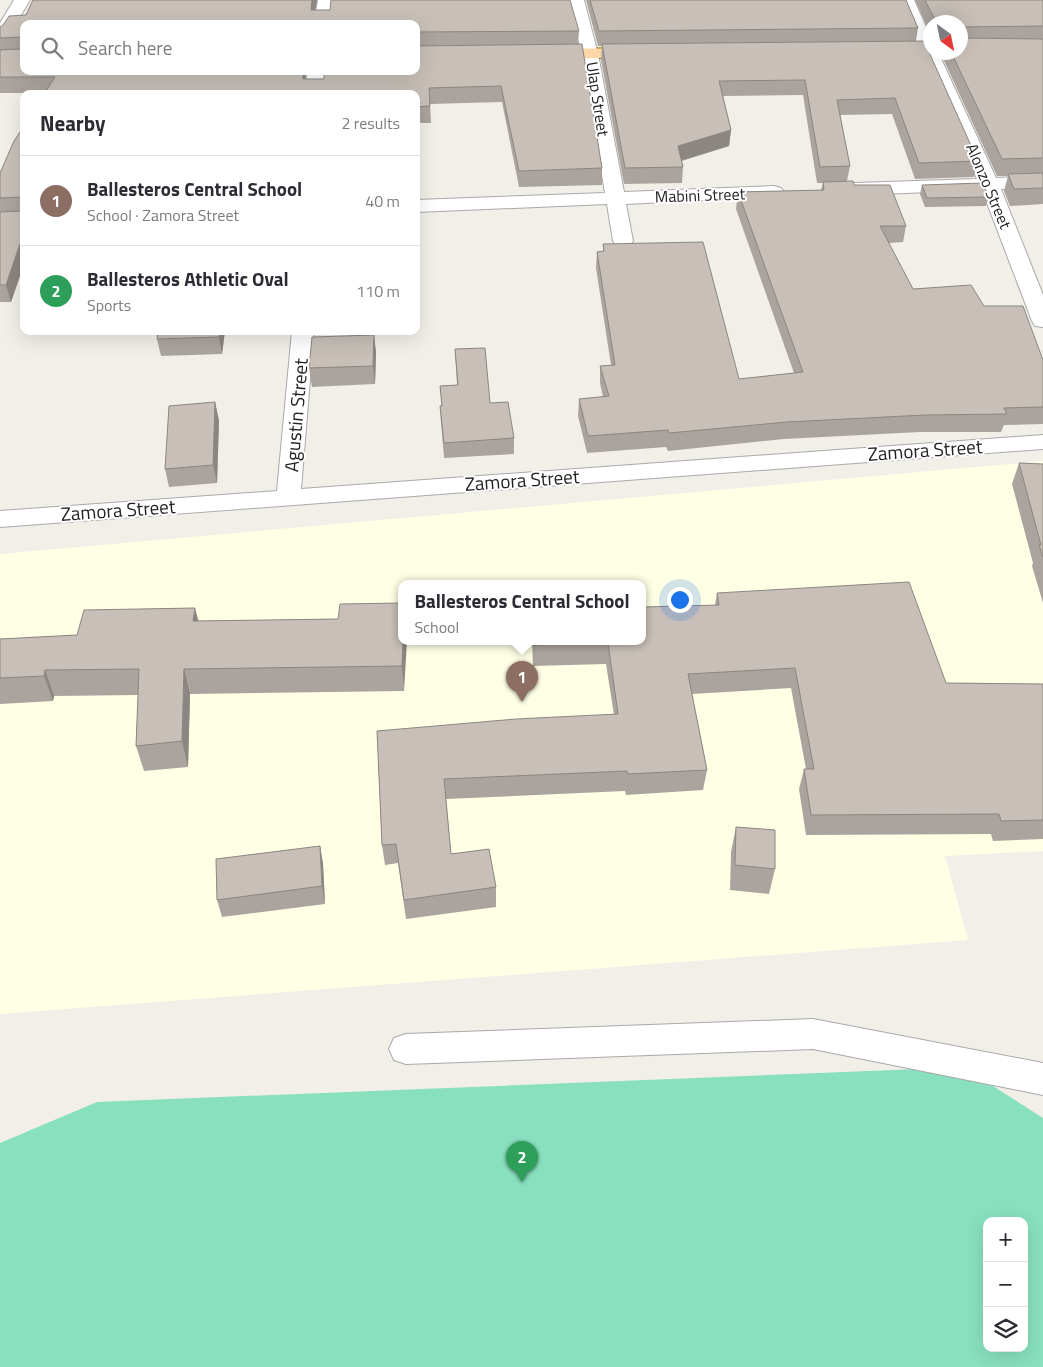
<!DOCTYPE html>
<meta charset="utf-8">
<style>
body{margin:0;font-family:"Titillium Web",sans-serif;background:#f2f2f3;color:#2b2b33}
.controls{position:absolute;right:15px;bottom:15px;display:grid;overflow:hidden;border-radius:10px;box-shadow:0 5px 20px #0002}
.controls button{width:45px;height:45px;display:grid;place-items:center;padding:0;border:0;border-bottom:1px solid #e1e1e2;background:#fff;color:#2b2b33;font:25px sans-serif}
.compass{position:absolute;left:923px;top:15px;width:45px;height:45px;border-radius:50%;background:#fff;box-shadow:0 5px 20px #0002;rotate:147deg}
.you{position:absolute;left:679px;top:599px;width:18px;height:18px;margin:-12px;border:4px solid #fff;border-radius:50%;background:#1a73e8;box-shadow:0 0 0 8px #1a73e833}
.badge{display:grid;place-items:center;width:32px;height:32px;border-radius:50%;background:#7c3aed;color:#fff;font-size:16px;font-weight:700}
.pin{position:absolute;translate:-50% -41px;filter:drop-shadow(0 1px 2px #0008)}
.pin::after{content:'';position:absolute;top:26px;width:18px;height:15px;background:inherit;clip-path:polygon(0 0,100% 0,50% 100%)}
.popup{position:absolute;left:398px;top:580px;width:248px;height:65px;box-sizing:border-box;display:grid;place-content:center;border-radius:10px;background:#fff;filter:drop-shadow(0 1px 4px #0005);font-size:16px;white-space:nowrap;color:#7c7c81}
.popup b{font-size:19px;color:#2b2b33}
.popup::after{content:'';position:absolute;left:50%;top:100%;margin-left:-10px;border:10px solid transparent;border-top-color:#fff}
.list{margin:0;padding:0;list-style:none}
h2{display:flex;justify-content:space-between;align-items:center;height:65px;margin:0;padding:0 20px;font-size:21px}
h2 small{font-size:16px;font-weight:400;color:#7c7c81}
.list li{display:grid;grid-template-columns:32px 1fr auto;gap:15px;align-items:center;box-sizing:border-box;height:90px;padding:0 20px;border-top:1px solid #e1e1e2}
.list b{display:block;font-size:19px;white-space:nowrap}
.list p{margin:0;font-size:16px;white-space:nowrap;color:#7c7c81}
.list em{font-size:16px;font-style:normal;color:#7c7c81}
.icon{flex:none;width:28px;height:28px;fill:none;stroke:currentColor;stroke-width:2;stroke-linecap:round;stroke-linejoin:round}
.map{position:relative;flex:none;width:1043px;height:1367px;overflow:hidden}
.search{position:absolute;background:#fff;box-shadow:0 5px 20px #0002;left:20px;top:20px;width:400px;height:55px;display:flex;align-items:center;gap:12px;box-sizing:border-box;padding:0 18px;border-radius:10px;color:#7c7c81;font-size:19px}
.panel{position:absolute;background:#fff;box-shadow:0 5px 20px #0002;left:20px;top:90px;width:400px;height:245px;border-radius:10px}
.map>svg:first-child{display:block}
</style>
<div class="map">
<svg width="1043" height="1367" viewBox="0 0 1043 1367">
<rect width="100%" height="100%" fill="#f2efe9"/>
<path fill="#ffffe5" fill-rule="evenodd" d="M1043,461V851L945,856L968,940L0,1014V554ZM402,583H642V641H402Z"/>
<path fill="#88e0be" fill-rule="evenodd" d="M919,1069L993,1086L1043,1118V1367H0V1143L97,1102ZM987,1221H1024V1348H987Z"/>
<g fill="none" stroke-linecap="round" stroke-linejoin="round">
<g stroke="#a9a9a9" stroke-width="2">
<g id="minor">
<path d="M14,0H30L6,40L0,42V23Z"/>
<path d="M318,0H334L330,24H314Z"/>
<path d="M568,0H584L598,54L624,192L774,186L781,188L784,192L781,196L626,204L633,241L630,245L623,247L616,245L613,241L607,204L416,212V200L605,193L582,54Z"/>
<path d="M898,0H914L930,36V52H938L996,178L1043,176V188L1001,189L1043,295V327L1035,326L1032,321L982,190L855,195L848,193L845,189L848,185L855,183L977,179Z"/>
<path d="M307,71H325L324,94H306Z"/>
<path d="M292,331H314L301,489L1043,435V449L0,527V511L277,491Z"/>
<path d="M813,1019L1043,1063V1095L813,1049L406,1064L394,1060L389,1049L394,1038L406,1034Z"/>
</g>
</g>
<g stroke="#a06b00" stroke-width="2">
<path id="major" d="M639,48L645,49L647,53L645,57L547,59L541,58L539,54L541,50L547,49Z"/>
</g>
<use href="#minor" fill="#fff" fill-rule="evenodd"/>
<use href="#major" fill="#fcd6a4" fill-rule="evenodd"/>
</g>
<g fill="#aba49e" fill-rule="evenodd">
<path d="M33,0H317L315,10L579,31L578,44L602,168V185L519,187L502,102L430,104L431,123H416V94L0,93V27L26,15ZM416,24V71L324,79H305L306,71H24Z"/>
<path d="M586,0H906L918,28L916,41L978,161L974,177L915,179L892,114L840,115L850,166L847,181L906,226L903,242L888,243L913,289L984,306L1043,360V424L1004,425L1001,432H920L784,439L668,451L666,447L587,453L578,416L579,399L603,397L600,383V366L611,365L596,268L597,252L603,251V244L739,379L794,373L736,209L738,192L821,190L823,183H817L803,95L723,96L731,130L729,146L682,161L683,167L682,183L624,184L601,60L602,46H598Z"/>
<path d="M915,0H1043V204L1010,206L1004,191L1008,176H997L940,52H960V22H930V33Z"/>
<path d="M24,126V264L11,302H0V173Z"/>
<path d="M922,185L989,197L986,206L925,207L920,194Z"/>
<path d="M225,331L222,354L161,356L157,339Z"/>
<path d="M374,335L376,353L375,384L312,387L309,368Z"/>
<path d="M455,349L514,438V454L444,458L441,422L440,406H442L440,386L457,385Z"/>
<path d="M215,402L219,421L217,483L169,487L165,469Z"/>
<path d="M1019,463L1043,464V603L1032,566L1033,563L1012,484Z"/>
<path d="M717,593L946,683L1043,684V839L993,841L991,834L806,835L799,789L804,769H806L791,688L692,694L707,770L703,790L626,795L625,791L446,799L451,854L496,887V907L406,919L398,863L385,865L382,845L377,731L614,715L606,664L533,666L532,641H642L715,605Z"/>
<path d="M402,603L404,691L190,694L188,767L144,771L136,746L138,695L54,696L53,701L0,704V639L77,635L198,621L338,619Z"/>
<path d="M736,827L775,869L769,894L730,890L731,852Z"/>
<path d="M320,846L323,864L325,904L222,917L217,900Z"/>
</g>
<g fill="#8b8681">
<path d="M312,0H317L313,24L311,10Z"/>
<path d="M303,71H306L304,94L303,79Z"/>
<path d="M731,130L729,146L676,162L678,146Z"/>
<path d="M24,232V264L11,302L6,285Z"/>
<path d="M220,331H225L222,354L219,337Z"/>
<path d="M374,335L376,353L375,384L373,366Z"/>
<path d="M215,402L219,421L217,483L213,465Z"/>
<path d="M195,608L202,634L193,621Z"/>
<path d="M403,641H407L404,691L402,666Z"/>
<path d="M184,669L190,694L188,767L182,741Z"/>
<path d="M45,670L54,696L53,701L44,676Z"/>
<path d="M320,846L323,864L325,904L322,886Z"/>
</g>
<g fill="#c7bfb8" stroke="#8b8681">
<path d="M33,0H312L311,10H330L331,0H570L579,31L416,32V24H24V71H303V79H324V71H416V46L582,44L602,168L519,171L501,86L429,88L430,106L416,107V94H44L55,77H0V50L21,49V37L0,38V27L3,25L9,16L26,15Z"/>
<path d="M590,0H906L918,28L599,31Z"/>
<path d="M925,0H1043V26L962,27V34H960V22H935V20Z"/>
<path d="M960,38L1043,39V158L1002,159L951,52H960Z"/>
<path d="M924,41L978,161L919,163L895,98L837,100L850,166L820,167L805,80L719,81L731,130L678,146L683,167L625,168L602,44Z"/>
<path d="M24,126V232L6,285H0V212L21,211V197L0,198V173L14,141Z"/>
<path d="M1043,173V188L1014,189L1008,174Z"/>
<path d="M853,181L854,185H890L906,226H880L913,289L971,285L984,306H1023L1043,360V407L1004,408L1007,414L925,415L787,422L669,433L668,430L588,436L579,399L609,396L600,366L615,365L597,252L604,251L603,244L703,242L739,379L803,372L738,192L824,190L823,182Z"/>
<path d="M983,183L989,197L927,198L922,185Z"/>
<path d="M158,331H220L219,337L157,339Z"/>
<path d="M374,335L373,366L309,368L312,337Z"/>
<path d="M485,348L490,403L508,402L514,438L444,443L440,406H442L440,386L458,385L455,349Z"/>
<path d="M215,402L213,465L165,469L169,406Z"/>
<path d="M1019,463L1043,464V557L1039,545H1041Z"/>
<path d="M909,582L946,683L1043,684V820L1001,821L999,814L811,815L804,769H814L795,668L688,674L707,770L628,774L627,771L444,779L451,854L489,849L496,887L404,900L396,844L382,845L377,731L516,719L618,714L608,643L533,645V641H642V607L719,605L717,593Z"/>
<path d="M402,603V641H403L402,666L184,669L182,741L136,746L139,669L45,670L44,676L0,678V639L77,635L84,610L195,608L193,621L338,619L340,604Z"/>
<path d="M736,827L775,830V869L735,865Z"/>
<path d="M320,846L322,886L217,900L216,859Z"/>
</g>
<g text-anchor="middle" stroke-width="4" stroke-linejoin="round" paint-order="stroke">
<g font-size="16" fill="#222" stroke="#fff">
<text transform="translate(598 99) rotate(81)" y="6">Ulap Street</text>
<text transform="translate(989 186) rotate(67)" y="6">Alonzo Street</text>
<text transform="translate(700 195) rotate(-2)" y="6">Mabini Street</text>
</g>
<g font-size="19" fill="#222" stroke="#fff">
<text transform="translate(296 415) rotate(-85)" y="7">Agustin Street</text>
<text transform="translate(925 450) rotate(-4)" y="7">Zamora Street</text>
<text transform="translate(522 480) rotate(-4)" y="7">Zamora Street</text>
<text transform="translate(118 510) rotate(-4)" y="7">Zamora Street</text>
</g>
</g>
</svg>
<div class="controls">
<button>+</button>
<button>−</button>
<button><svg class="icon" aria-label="layers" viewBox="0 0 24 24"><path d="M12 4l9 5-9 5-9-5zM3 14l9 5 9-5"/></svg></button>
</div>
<svg class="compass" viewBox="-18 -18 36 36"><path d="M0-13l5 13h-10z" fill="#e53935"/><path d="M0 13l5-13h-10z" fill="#7c7c81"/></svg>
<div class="you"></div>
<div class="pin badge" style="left:522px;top:702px;background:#8d6e63">1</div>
<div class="popup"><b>Ballesteros Central School</b>School</div>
<div class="pin badge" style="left:522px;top:1182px;background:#2e9e5b">2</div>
<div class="search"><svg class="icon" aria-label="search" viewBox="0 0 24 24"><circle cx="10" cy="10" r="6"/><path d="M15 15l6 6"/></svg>Search here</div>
<section class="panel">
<h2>Nearby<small>2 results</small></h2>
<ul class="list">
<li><span class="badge" style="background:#8d6e63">1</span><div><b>Ballesteros Central School</b><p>School · Zamora Street</p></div><em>40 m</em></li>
<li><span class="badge" style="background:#2e9e5b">2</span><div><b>Ballesteros Athletic Oval</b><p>Sports</p></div><em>110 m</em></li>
</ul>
</section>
</div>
